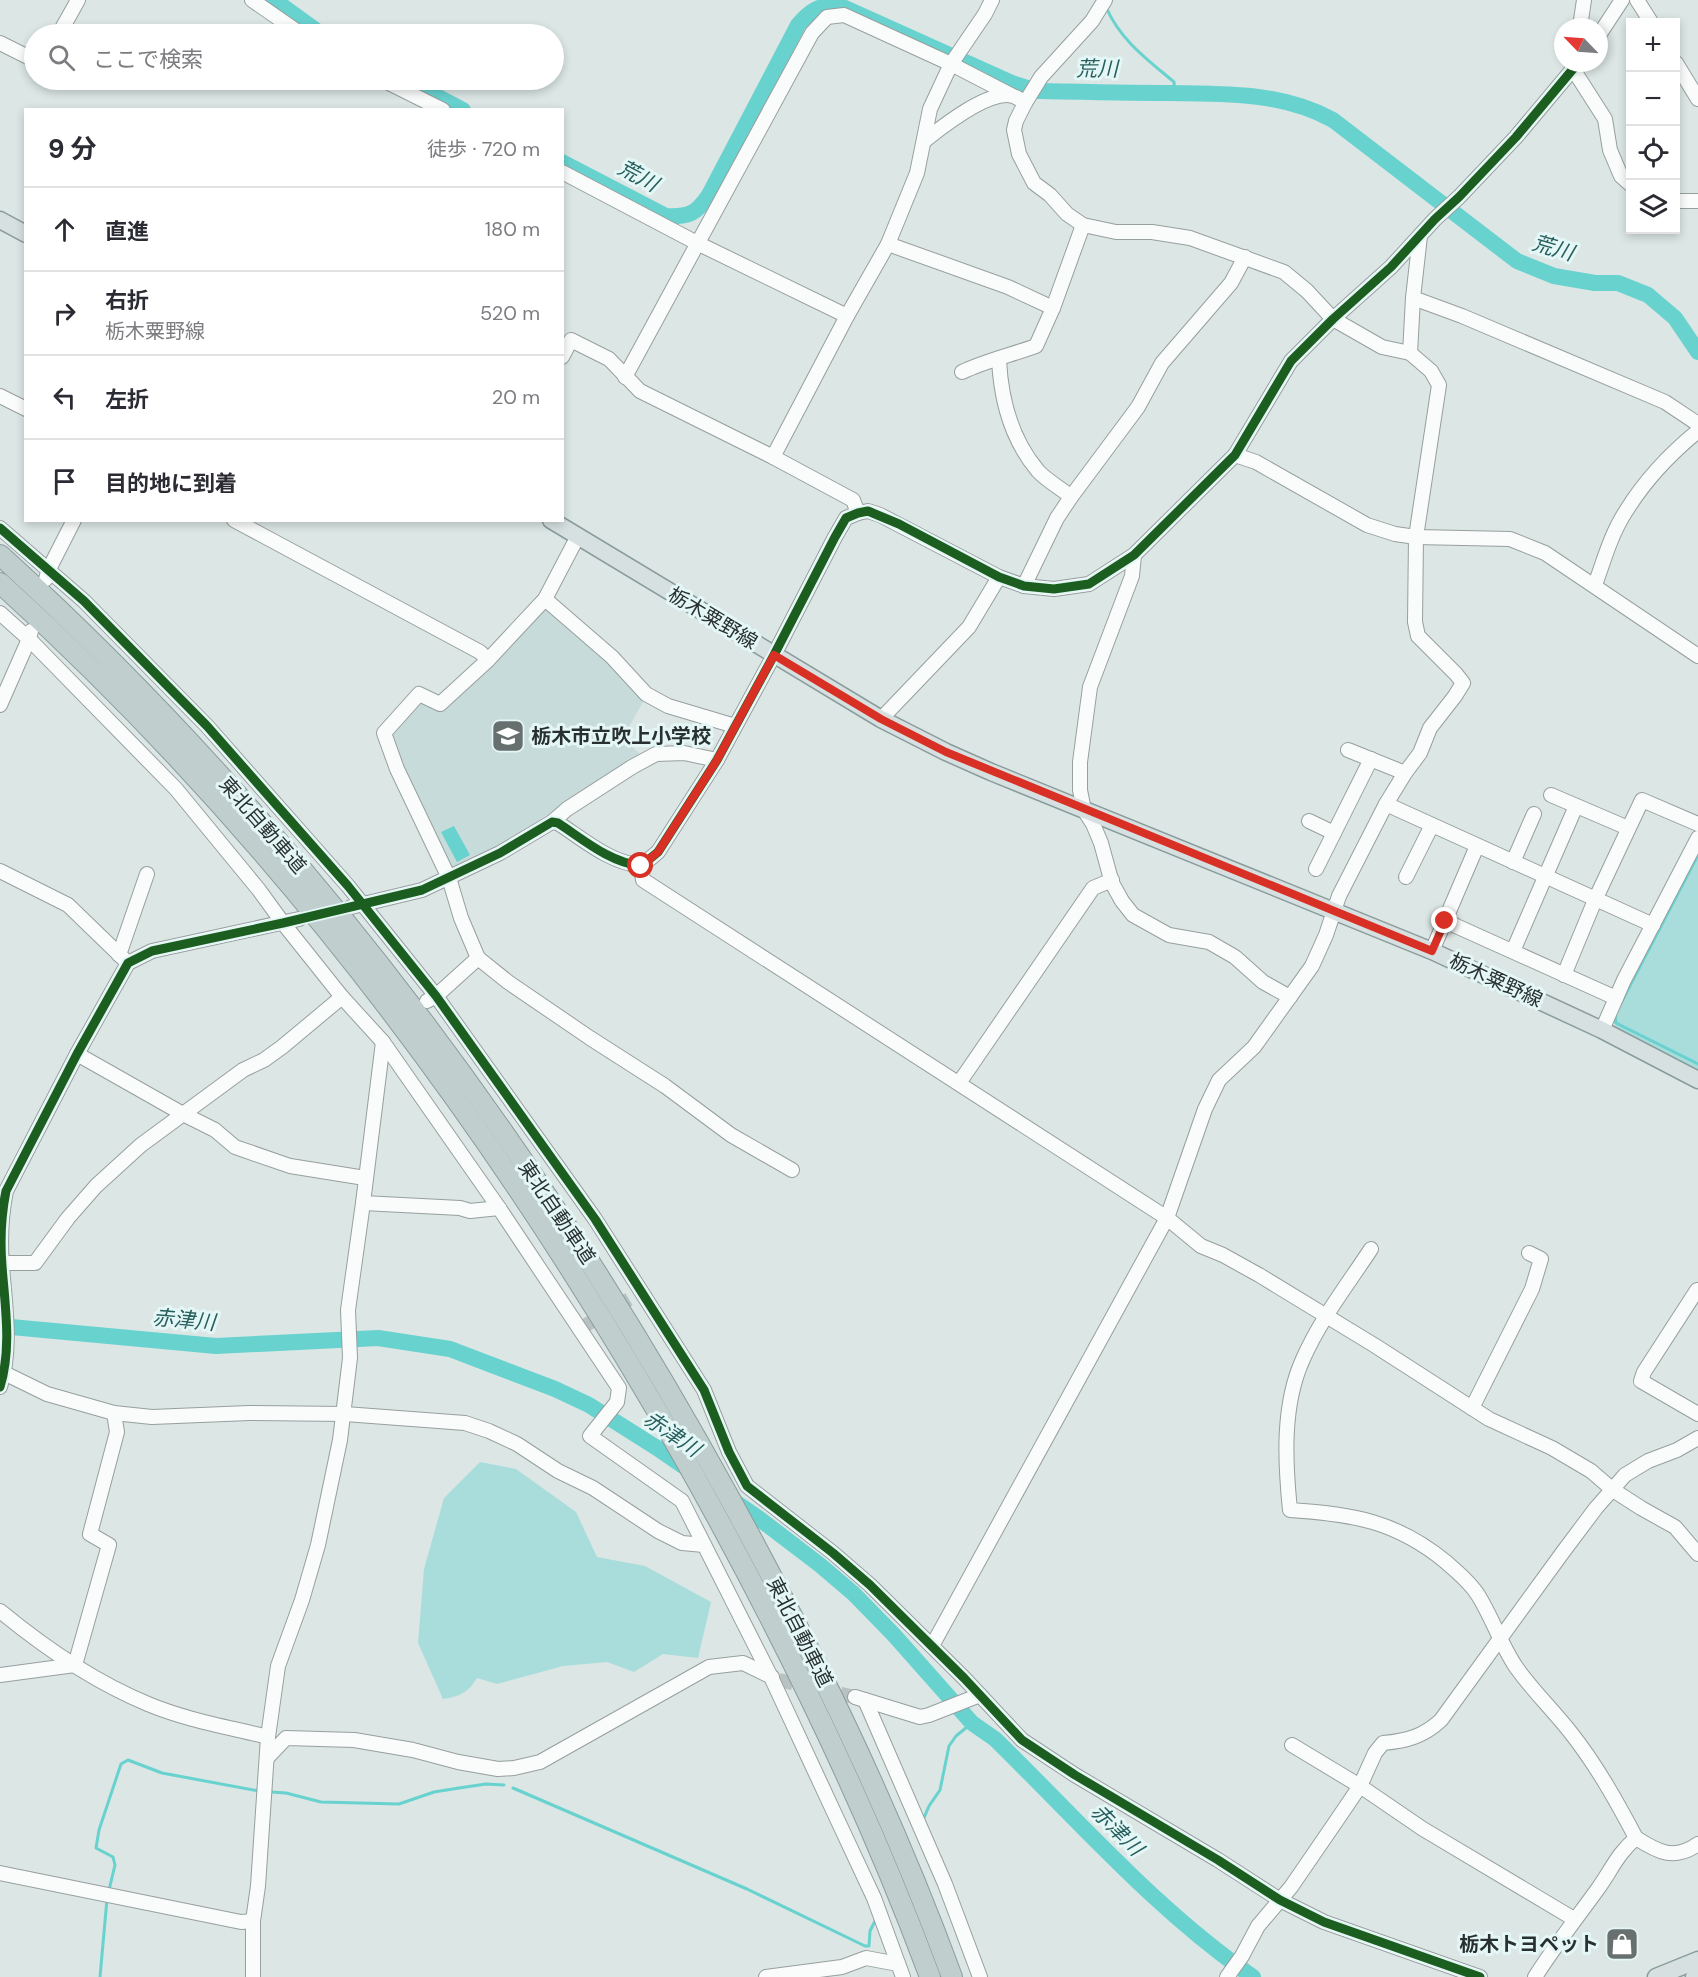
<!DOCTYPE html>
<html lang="ja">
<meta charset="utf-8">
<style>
body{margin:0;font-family:"DM Sans","Noto Sans JP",sans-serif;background:#f2f2f3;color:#2b2b33}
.controls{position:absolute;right:18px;top:18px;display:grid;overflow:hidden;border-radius:0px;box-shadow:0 3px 9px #0003}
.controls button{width:54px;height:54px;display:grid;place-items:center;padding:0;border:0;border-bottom:2px solid #e1e1e2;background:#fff;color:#2b2b33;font:30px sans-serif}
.compass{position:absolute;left:1554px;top:18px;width:54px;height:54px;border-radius:50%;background:#fff;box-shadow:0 3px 9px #0003;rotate:295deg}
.stop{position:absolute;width:18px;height:18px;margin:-14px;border:4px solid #d93025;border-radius:50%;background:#fff}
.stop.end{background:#d93025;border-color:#fff;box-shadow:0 2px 6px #0008}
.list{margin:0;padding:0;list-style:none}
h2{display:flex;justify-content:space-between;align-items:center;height:78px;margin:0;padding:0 24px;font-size:26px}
h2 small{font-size:20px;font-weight:400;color:#7c7c81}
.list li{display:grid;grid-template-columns:39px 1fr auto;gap:18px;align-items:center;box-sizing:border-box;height:84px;padding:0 24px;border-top:2px solid #e1e1e2}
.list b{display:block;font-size:22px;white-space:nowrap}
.list p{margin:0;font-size:20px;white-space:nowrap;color:#7c7c81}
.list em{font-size:20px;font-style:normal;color:#7c7c81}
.icon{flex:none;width:33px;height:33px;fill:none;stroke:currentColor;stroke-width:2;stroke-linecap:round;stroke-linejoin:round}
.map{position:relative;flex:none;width:1698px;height:1977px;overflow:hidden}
.search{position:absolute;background:#fff;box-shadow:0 3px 9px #0003;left:24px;top:24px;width:540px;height:66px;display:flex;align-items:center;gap:15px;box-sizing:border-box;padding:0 21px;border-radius:33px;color:#7c7c81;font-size:22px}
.panel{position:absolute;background:#fff;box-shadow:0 3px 9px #0003;left:24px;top:108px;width:540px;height:414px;border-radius:0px}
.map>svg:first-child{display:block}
</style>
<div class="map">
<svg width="1698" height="1977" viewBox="0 0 1698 1977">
<rect width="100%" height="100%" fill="#dbe6e5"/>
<path fill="#c7dcda" d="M546,603L607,659L644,700L623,738L640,754L504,843L452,870L411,791L390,733L421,701L434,709L442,707Z"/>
<g fill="#a9dddb">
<path d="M1698,847V1072L1617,1031L1613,1020V1012Z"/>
<path d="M480,1462L516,1469L576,1512L597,1557L645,1566L711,1602L698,1658L663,1654L634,1672L607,1662L563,1666L497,1684L477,1678C469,1692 459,1697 443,1699L418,1643L424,1569L444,1498Z"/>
</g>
<path fill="#68d2cf" d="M454,826L470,855L457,862L441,832Z"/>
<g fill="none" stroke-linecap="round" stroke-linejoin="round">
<g stroke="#68d2cf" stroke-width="3">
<path d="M1106,7C1120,40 1148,60 1174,82L1175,93"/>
<path d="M1621,1003L1698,855"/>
<path d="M1615,1014L1616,1023L1698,1064"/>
<path d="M513,1788L747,1889L865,1946H869L870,1931L876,1919"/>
<path d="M271,1792L286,1793L321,1802L399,1804L434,1792L459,1788L486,1784L504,1785"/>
<path d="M923,1820L929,1806L940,1790L949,1746L956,1736L972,1723"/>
<path d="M109,1890L115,1865L113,1857L96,1848L99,1830L121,1764L128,1760L162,1773L259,1791"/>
<path d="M100,1977L107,1899"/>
</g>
<g stroke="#68d2cf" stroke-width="16">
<path d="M274,0L321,34"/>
<path d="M406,80L463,110"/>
<path d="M562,162L666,216C689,217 696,214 709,195L798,25C810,11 818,6 836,4L1012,83L1037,91C1082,92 1126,93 1171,93C1227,94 1282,92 1333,120L1517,261L1554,276L1595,283H1618L1648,295L1675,318L1698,352"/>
<path d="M0,1326L216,1346L378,1338L450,1349L555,1389L589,1405L657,1448L757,1517L820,1565L854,1594L894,1635L972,1723L995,1739C1079,1821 1156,1910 1253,1977"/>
</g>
<g stroke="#b7c2c1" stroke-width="14" stroke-dasharray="14 7" stroke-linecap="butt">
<path d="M581,1328L641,1292"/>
<path d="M779,1680L855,1697"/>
</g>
<g stroke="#979f9f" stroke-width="16">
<g id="minor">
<path d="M252,0L301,34"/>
<path d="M992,0L985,14L951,64L930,109L917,173L888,244L1008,287L1053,308"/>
<path d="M1637,0L1651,22"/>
<path d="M1580,27L1584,0"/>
<path d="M59,34L78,0"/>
<path d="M1599,35L1622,0"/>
<path d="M0,43L34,60"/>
<path d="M1574,63L1573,69L1605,119L1610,150L1621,176L1630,184"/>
<path d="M1676,63L1698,99"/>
<path d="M383,80L443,110"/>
<path d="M1025,103L1041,77L1092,21L1105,0"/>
<path d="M924,141C942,127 989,89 1013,96C1017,97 1022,101 1025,103L1016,121L1014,130L1019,154L1034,183L1050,195L1067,214L1083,225L1116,232H1152L1190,238L1284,272L1307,291L1333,319L1382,347L1410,353L1431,371L1439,385L1416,537L1415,622L1418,636L1456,674L1463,683L1455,696L1430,728L1420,753L1405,773"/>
<path d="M562,172L697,243L847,316"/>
<path d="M1676,201H1698"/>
<path d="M1413,298L1462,316L1665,402L1698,424"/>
<path d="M1410,353L1413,298L1420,236"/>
<path d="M562,357L571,340L609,359L640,391L773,457L853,500L858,513"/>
<path d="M999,360C1001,400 1011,439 1038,471C1047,481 1061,488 1071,497"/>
<path d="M962,372C985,361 1011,355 1036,346L1053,308L1083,225"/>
<path d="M625,377L812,33L827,17L844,15L951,64L1011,95"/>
<path d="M0,396L26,409"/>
<path d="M1235,455L1256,462L1367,525L1395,534L1416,537L1510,539L1545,553L1698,656"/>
<path d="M773,457L847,316L888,244"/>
<path d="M234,520L480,652L488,660"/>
<path d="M0,528L84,601L207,726L348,886L436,996L595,1219L704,1390L729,1452L747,1486L833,1553L870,1585L964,1678L1022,1740L1075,1775L1218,1860L1280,1900L1324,1922L1480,1977"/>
<path d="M1134,555L1132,576L1090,687L1080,762V790L1084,810L1093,824L1101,843L1112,883L1122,901L1133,915L1169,935L1209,942L1235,957L1263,982L1290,997"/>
<path d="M46,579L49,569L74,520"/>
<path d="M1595,585C1604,560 1611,534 1626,511C1644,482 1671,453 1698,431"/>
<path d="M1024,586L1057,518L1071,497L1138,407L1162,363L1231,283L1245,257"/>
<path d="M545,599L612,657L646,694L668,706L735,726"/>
<path d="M0,613L29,639L176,789L259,890L283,923L342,997L383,1042L499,1208L619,1388L617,1402L590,1436L682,1501L771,1677L838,1821L874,1898L903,1977"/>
<path d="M0,705L29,639L31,631"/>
<path d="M881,719L969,627L999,577"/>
<path d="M1551,795L1628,828"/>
<path d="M1386,804L1653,925"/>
<path d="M1309,821L1334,833"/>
<path d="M552,822L567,809L632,767L656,754L684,753L717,760"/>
<path d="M1513,862L1534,814"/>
<path d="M641,866L643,880L1167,1218L1201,1246L1223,1255L1259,1275L1374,1345L1489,1419L1552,1448L1591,1471L1613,1490L1641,1508L1675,1527L1698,1554"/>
<path d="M1316,869L1371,759"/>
<path d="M0,871L68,905L128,963"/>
<path d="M1406,877L1432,825"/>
<path d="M351,907L422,890L500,853L552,822L558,823C584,840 609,862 641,866L658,852L717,760L774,655L835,537L846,518L858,513L868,511L880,515L999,577L1024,586L1054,589L1089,584L1134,555L1235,455L1291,361L1333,319L1391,267L1435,219L1459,197L1516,137L1578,63"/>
<path d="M1445,921L1616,998"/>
<path d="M1432,951L1477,846"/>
<path d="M1513,951L1576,806"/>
<path d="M119,955L147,874"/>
<path d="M478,958L461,918L449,878L397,769L384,733L419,694L440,704L488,660L545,599L578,536"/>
<path d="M1564,975L1595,900L1642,800L1698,824"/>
<path d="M427,1001L436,996L478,958L508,982L590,1038L665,1086L731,1135L792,1170"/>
<path d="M1602,1030L1624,980L1698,838"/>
<path d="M383,1042L363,1203L460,1208L470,1211L499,1208"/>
<path d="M77,1054L183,1114L215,1130L235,1147L290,1166L365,1178"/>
<path d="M959,1083L1093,888L1112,880"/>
<path d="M1371,1249C1348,1284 1320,1320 1303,1359C1282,1405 1285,1461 1290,1510C1353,1514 1396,1521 1446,1562C1457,1572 1470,1582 1478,1595C1492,1617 1501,1645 1516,1667C1532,1690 1554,1711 1571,1733C1597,1766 1617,1802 1636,1838"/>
<path d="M2,1263H35L68,1218L96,1186L141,1145L243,1070L264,1060L282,1047L342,997"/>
<path d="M1697,1290L1644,1372L1641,1381L1698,1414"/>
<path d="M0,1371L47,1394L114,1413L152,1417L249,1413L345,1414L465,1423L489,1431L517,1444L558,1471L593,1488L658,1531L682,1543L704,1545"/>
<path d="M0,1387C12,1348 5,1306 2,1266C0,1241 1,1216 6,1191L77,1054L128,963L152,951L299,919"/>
<path d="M1472,1408L1532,1289L1541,1259L1529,1253"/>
<path d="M0,1611C45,1648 94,1682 148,1704C186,1720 228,1727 268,1737"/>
<path d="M932,1646L1167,1218L1205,1109L1219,1080L1254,1047L1312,966L1326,935L1339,896L1386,804L1405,773L1348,750"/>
<path d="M75,1665L109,1545L90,1534L117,1432L114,1413"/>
<path d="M0,1675L75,1665"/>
<path d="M855,1697L920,1717L929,1715L980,1695"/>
<path d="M865,1700L945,1884L980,1977"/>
<path d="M1292,1745L1360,1786L1423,1829L1574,1919"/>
<path d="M267,1758L286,1738L354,1740L413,1750L458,1762L498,1769L514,1768L540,1762L709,1667L743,1663L772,1677"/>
<path d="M0,1873L241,1922L253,1921"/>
<path d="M253,1977V1921L258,1886L268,1737L278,1666L302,1600L318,1545L340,1440L350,1358L348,1310L363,1203"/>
<path d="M766,1977L842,1967L866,1958L898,1964"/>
<path d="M1227,1977L1242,1956L1258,1926L1291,1887L1337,1820L1360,1786L1375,1753L1383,1743C1407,1741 1424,1736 1441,1720L1563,1552L1596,1508L1625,1475L1648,1461L1677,1450L1698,1438"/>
<path d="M1535,1977C1554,1947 1576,1919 1597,1890C1611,1871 1617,1854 1636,1838C1658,1852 1674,1861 1698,1844"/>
</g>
</g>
<g stroke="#899c9c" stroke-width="19">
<g id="major">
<path d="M0,220L26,234"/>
<path d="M551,520L881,719L946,752L991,772L1432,951L1602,1030L1698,1080"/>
<path d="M1656,1977L1698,1960"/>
<path d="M1694,1977L1698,1975"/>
</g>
</g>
<g stroke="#899c9c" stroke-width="22">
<g id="highway">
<path d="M0,555C296,824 537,1148 729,1497C814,1652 891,1811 952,1977"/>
<path d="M0,583C277,833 504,1140 687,1463C780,1629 864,1799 930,1977"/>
</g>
</g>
<use href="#minor" stroke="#fafbfb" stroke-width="14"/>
<use href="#major" stroke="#d7e0e0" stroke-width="16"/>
<use href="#highway" stroke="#c0cece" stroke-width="20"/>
<g stroke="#e4f7f6" stroke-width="13">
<g id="cycleway">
<path d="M0,528L84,601L207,726L348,886L436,996L595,1219L704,1390L729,1452L747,1486L833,1553L870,1585L964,1678L1022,1740L1075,1775L1218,1860L1280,1900L1324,1922L1480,1977"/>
<path d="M0,1387C12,1348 5,1306 2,1266C0,1241 1,1216 6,1191L77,1054L128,963L152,951L283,923L422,890L500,853L552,822L558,823C584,840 609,862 641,866L658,852L717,760L774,655L835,537L846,518L858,513L868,511L899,524L999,577L1024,586L1054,589L1089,584L1134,555L1235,455L1291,361L1333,319L1391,267L1435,219L1459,197L1516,137L1578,63"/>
</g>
</g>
<use href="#cycleway" stroke="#1b5e20" stroke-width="9"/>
</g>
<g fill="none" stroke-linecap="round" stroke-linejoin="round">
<path stroke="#d93025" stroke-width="8" d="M641,866L658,852L717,760L774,655L881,719L946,752L1432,951L1445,921"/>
</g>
<defs>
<g id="school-square" transform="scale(1.725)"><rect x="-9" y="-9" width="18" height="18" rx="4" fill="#67706f" stroke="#e4f7f6"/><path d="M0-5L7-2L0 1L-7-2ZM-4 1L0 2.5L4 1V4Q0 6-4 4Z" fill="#fff"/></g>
<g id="shop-square" transform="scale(1.725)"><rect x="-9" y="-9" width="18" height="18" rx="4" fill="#67706f" stroke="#e4f7f6"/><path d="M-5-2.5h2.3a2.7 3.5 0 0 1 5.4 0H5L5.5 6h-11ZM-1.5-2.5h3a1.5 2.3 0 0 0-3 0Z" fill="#fff"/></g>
</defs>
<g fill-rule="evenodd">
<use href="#school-square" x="508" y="736"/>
<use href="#shop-square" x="1622" y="1944"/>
</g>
<g text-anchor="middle" stroke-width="6" stroke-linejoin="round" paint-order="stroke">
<g font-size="20" fill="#293130" stroke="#e4f7f6">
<text transform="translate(713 618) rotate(31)" y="7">栃木粟野線</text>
<text transform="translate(263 825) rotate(49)" y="7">東北自動車道</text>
<text transform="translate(1496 980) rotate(25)" y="7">栃木粟野線</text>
<text transform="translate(557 1212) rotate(56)" y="7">東北自動車道</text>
<text transform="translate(800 1632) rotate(63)" y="7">東北自動車道</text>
</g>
<g font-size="20" font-weight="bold" fill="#293130" stroke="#e4f7f6" text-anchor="start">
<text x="531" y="743">栃木市立吹上小学校</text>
<text x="1599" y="1951" text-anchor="end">栃木トヨペット</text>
</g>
<g font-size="21" font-style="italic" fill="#265f5e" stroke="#e4f7f6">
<text x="1097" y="76">荒川</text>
<text transform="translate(638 176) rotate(28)" y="7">荒川</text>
<text transform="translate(1553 248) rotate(16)" y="7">荒川</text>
<text transform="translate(184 1320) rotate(5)" y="7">赤津川</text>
<text transform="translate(672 1434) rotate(34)" y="7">赤津川</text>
<text transform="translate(1117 1830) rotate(45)" y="7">赤津川</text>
</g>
</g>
</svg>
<div class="controls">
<button>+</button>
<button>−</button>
<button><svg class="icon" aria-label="locate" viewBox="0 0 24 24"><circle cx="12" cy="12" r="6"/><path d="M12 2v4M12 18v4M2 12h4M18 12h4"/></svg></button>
<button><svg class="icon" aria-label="layers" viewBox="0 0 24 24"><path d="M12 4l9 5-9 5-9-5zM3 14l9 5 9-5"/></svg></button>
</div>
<svg class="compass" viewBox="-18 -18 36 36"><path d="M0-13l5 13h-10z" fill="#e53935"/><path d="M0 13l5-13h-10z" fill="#7c7c81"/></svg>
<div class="stop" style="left:641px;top:866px"></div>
<div class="stop end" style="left:1445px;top:921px"></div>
<div class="search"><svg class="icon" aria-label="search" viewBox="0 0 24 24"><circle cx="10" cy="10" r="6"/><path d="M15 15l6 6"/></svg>ここで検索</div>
<section class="panel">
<h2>9 分<small>徒歩 · 720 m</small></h2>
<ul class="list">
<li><svg class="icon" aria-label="ahead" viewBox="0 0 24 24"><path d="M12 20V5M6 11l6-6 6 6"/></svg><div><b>直進</b></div><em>180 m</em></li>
<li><svg class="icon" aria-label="right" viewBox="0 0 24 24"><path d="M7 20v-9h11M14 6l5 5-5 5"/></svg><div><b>右折</b><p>栃木粟野線</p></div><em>520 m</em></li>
<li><svg class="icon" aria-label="left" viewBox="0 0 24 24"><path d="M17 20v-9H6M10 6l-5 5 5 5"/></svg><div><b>左折</b></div><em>20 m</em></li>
<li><svg class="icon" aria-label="arrive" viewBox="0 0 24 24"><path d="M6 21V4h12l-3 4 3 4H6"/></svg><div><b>目的地に到着</b></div></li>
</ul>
</section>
</div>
